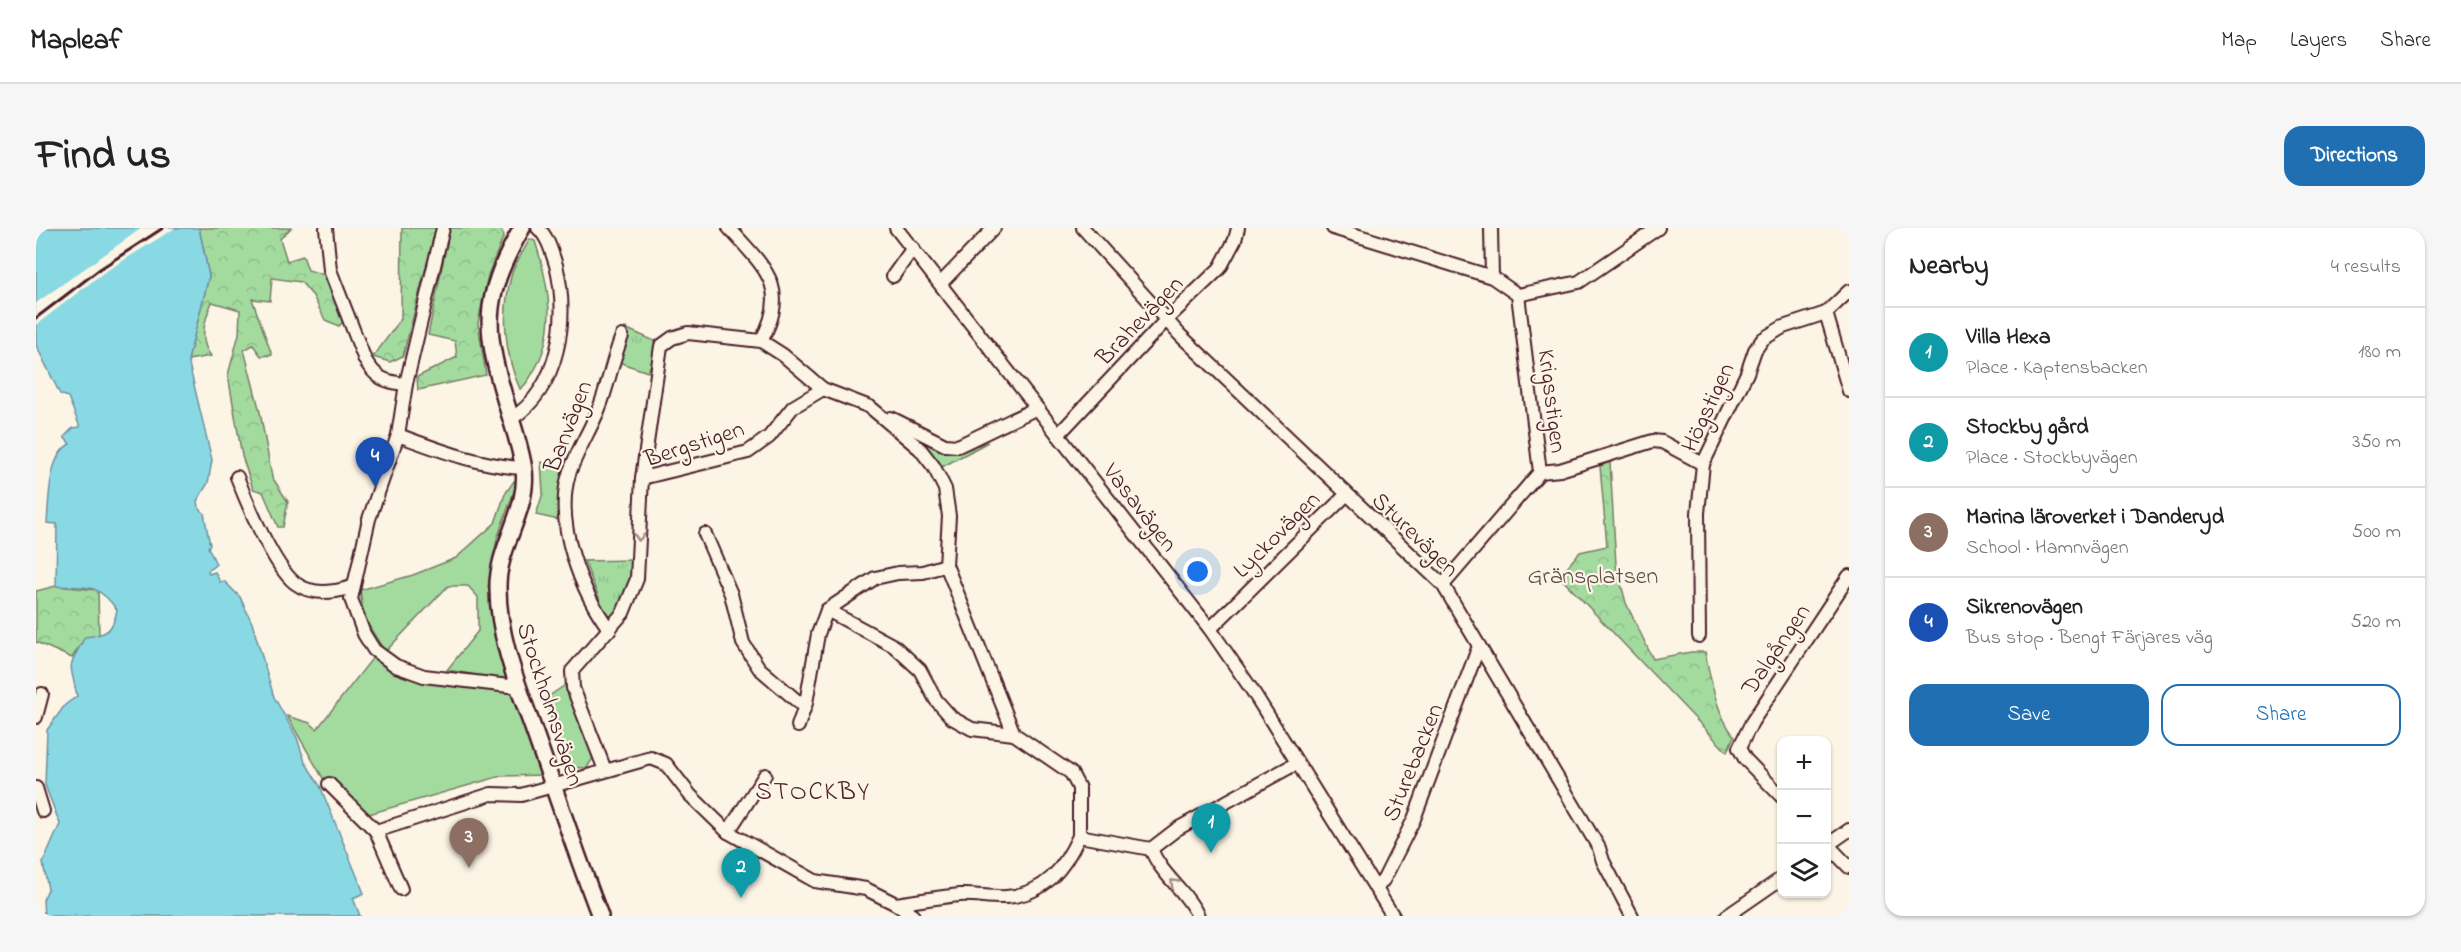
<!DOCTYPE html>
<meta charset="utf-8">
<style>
body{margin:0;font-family:"Indie Flower",sans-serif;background:#f6f6f6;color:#222}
.controls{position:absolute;right:18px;bottom:18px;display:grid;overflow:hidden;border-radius:12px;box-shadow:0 2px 4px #0004}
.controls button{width:54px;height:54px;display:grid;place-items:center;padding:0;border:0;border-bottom:2px solid #e0e0e0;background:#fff;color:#222;font:30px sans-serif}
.you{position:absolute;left:1162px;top:344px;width:21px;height:21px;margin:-15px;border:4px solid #fff;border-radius:50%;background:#1a73e8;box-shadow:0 0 0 9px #1a73e833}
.badge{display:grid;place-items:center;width:39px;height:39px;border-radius:50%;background:#1f6fb2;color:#fff;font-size:20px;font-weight:700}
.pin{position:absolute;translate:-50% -50px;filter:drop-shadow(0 2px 3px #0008)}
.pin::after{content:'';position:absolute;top:32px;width:21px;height:18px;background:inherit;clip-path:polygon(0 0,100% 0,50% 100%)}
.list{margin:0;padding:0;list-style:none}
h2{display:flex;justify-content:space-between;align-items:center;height:78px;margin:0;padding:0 24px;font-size:26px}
h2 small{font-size:20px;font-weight:400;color:#767676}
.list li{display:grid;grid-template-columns:39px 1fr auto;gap:18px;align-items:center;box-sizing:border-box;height:90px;padding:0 24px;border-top:2px solid #e0e0e0}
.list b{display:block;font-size:22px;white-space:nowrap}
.list p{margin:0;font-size:20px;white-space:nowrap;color:#767676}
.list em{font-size:20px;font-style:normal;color:#767676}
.actions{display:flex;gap:12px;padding:18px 24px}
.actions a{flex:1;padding:14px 0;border:2px solid #1f6fb2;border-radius:18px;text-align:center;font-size:21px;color:#1f6fb2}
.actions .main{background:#1f6fb2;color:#fff}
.icon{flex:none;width:33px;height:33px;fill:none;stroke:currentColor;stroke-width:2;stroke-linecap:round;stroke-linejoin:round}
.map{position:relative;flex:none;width:1813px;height:688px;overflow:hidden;border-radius:18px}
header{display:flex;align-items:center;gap:36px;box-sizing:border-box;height:84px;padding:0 30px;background:#fff;border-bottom:2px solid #e0e0e0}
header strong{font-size:28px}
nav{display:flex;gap:33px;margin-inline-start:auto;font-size:21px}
.intro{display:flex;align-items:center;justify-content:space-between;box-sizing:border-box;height:144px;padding:0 36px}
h1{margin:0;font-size:42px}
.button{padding:15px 27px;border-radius:18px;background:#1f6fb2;color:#fff;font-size:21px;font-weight:700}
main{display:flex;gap:36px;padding:0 36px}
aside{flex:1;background:#fff;border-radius:18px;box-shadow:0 2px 4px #0004}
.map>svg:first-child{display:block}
</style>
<header>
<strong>Mapleaf</strong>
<nav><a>Map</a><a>Layers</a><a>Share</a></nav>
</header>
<div class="intro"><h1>Find us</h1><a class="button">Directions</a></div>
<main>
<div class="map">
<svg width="1813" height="688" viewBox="0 0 1813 688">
<defs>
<pattern id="grass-tufts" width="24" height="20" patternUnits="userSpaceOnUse" patternTransform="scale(1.5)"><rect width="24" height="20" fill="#a3db9f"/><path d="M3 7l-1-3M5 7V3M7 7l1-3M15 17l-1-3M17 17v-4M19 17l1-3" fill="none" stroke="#8ebc89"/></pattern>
<pattern id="forest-crowns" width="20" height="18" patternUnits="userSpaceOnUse" patternTransform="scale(1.5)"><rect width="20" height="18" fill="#a3db9f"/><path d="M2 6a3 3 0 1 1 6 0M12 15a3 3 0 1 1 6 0" fill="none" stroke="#8ebc89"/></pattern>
</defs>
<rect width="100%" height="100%" fill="#fcf5e5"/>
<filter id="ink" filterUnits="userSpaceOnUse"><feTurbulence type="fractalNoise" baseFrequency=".0167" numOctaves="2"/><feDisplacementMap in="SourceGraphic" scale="12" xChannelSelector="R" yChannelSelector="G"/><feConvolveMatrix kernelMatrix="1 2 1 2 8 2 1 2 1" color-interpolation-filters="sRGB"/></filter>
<g filter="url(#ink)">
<g fill="url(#grass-tufts)" stroke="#767d65" stroke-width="1.5">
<path d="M589,100L623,115L612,144L582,134Z"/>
<path d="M596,332L592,364L578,389L570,387L548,333Z"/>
</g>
<g fill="url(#forest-crowns)" stroke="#767d65" stroke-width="1.5">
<path d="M163,0H255L244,11L251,33L267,28L272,42L289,47L308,93L303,98L289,92L277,68L265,54L236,50L234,73L216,71L236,127L225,128L217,117L208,122L224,184L236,249L252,274L247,299H242L227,264L217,261L206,228L192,147L203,106L204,82L176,74C169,91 162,112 175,128L152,132L173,48Z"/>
<path d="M366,0H400L367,128L354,134L337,129L365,91Z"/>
<path d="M414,0H464L468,7L452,47L442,95L450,147L382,162L381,149L421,129L419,113L392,107Z"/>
<path d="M851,191L916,225L952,214L904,240Z"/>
<path d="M1574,234L1580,337L1590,375L1617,431L1655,424H1669C1675,453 1680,485 1698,508L1691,524L1523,348L1544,324L1571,318L1564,238Z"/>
<path d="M20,358L62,362L63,408L49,410L36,430L0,414V363Z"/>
</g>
<g fill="#a3db9f" stroke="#767d65" stroke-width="1.5">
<path d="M494,11L499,13C513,57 522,101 498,143C494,149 491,157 484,161C468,126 465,83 476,45C480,34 488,22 494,11Z"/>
<path d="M505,234L534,242L524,267L523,292L500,287L507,265Z"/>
<path d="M478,253L481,255L461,311L452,358L471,452L411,442L442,403V369L432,358H412L349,424L328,390L324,362L377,347L420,330L459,295L469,266Z"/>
<path d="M338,428L432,456L473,464L482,476L509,547L465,548L333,586L288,552L251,488L274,495L281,501Z"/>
<path d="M531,456L557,530L551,540L532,539L524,524L510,470Z"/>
</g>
<path fill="#89d9e5" stroke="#708f9b" stroke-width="1.5" d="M0,0H163L173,48L152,132L176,232L172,255L161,273L162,279L168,285L174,317L172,319L180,336L172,343L173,346L179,344L184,354L188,353L204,369L216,395L238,469L261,510L269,534L284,558L328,665L317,670L324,688H8L7,672L12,661L7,635L24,596L9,557L11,502L29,477L41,468C34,432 30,444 49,409C70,407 77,403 81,382C61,354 52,360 20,358L21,296L11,295C13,273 12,227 34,216L28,209L37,200L44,199L32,169L24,166L0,117Z"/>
<path fill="#fcf5e5" d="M106,0H139L67,45L0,97V75Z"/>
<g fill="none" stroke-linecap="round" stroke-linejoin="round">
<g stroke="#4a1f2b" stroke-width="16">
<g id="minor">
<path d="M290,0L294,42L329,132C340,150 348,154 370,156"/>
<path d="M407,0L370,156L362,207L333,291L315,371L328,406L338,422L360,438L388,448L473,458L482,457"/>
<path d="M693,0C729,40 755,60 725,113"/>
<path d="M860,0L1174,401L1216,462L1357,688"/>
<path d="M1047,0L1144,107L1407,357L1563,620L1567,633L1596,688"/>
<path d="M1297,0L1456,49L1482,67L1543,54L1622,0"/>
<path d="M1455,0L1456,49"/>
<path d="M857,48L877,20"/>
<path d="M905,55L958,0"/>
<path d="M1813,63L1790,85L1813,163"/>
<path d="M855,190L909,217L922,218L1001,180"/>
<path d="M475,191C524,160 533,90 520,37C516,25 512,9 502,0"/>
<path d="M362,207C403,222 444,238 488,240"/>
<path d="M1022,207L1130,92L1184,40L1199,12L1202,0"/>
<path d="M1504,244L1524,242L1617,213L1626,214L1667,236"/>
<path d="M201,249C211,275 238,339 259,355C276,368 297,365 316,359"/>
<path d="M606,250L712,224L733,209L757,179L787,161L834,179L884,221L898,239L909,261L913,288L910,337L978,506L1035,545L1043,560V608"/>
<path d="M669,306L695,366L707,415L723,440L768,479"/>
<path d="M1407,357L1504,244L1482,67"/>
<path d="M791,382L858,418L884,442L900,472L916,490L936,501L978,506"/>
<path d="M1174,401L1310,267"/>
<path d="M574,402C545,364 518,295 533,246C540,225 553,204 562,183C572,159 576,133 586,108"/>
<path d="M1663,408L1662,285L1667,236L1711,145L1719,122L1727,111L1747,99L1790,85"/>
<path d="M0,489L6,466"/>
<path d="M762,498L770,475L782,406L791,382L839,350L862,345L887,344L910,337"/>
<path d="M569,542L537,460L536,443L587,385L601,351L606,250L625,118L636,110L652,105L725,113L747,127L787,161"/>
<path d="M293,556L340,603L365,661"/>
<path d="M0,560L7,583"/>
<path d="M1746,569L1709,531L1703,520L1716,494L1813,348"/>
<path d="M340,603L455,566L485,567L615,530L630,536L654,567L692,604L779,653L830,661L860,676L877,688"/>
<path d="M692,604L729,547"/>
<path d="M1790,615L1813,639"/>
<path d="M1790,618L1813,602"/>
<path d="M1115,621C1125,647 1150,662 1162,688"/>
<path d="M1340,661L1348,651L1378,591L1443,418"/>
<path d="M860,676C881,673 902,669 924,667C939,666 955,670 970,669C1009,666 1028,641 1043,608L1115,621L1141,601L1261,535"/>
<path d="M1691,688L1746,650"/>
</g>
</g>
<g stroke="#4a1f2b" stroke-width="20">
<path id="tertiary" d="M486,0C444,73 448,102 472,181C478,201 485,221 488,242C493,282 461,319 462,360C462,414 486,467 503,517C523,574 542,631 564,688"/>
</g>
<use href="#minor" stroke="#fcf5e5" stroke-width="12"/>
<use href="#tertiary" stroke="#fcf5e5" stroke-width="15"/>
<path stroke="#4a1f2b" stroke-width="3" d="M0,90L64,41L127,0"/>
</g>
<defs><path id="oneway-chevron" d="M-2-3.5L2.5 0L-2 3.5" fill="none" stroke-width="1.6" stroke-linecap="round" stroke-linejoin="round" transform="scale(1.5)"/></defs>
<g stroke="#a38a88">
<use href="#oneway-chevron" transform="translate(603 309) rotate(93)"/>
<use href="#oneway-chevron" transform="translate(1138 655) rotate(-134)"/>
</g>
</g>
<g text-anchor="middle" stroke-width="4.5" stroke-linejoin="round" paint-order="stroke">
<g font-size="24" fill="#4a1f2b" stroke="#fcf5e5">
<text transform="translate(1103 92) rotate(-46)" y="8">Brahevägen</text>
<text transform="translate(1517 173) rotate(83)" y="8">Krigsstigen</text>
<text transform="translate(1671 179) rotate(-65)" y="8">Högstigen</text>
<text transform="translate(531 198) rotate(-69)" y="8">Banvägen</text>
<text transform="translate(658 215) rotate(-18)" y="8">Bergstigen</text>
<text transform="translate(1105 279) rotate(52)" y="8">Vasavägen</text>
<text transform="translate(1240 306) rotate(-45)" y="8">Lyckovägen</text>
<text transform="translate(1380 306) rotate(44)" y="8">Sturevägen</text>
<text transform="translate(1739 421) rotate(-56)" y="8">Dalgången</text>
<text transform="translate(515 476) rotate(72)" y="8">Stockholmsvägen</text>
<text transform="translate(1376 534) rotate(-68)" y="8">Sturebacken</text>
</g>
<g font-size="24" fill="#604e48" stroke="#fcf5e5">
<text x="1557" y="355">Gränsplatsen</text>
</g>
<g font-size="26" letter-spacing="1.5" fill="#4a1f2b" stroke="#fcf5e5">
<text x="777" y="571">STOCKBY</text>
</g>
</g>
</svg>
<div class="controls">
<button>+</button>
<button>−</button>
<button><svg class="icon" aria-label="layers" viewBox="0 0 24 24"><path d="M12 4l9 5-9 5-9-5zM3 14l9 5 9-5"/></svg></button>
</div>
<div class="you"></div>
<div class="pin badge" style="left:1175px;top:625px;background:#0f9aa8">1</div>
<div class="pin badge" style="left:705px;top:670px;background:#0f9aa8">2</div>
<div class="pin badge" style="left:433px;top:640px;background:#8d6e63">3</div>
<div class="pin badge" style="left:339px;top:259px;background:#1a4fb4">4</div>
</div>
<aside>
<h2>Nearby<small>4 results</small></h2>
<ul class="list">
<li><span class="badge" style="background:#0f9aa8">1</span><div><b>Villa Hexa</b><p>Place · Kaptensbacken</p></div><em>180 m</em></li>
<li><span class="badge" style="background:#0f9aa8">2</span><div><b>Stockby gård</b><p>Place · Stockbyvägen</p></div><em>350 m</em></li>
<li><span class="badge" style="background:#8d6e63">3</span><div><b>Marina läroverket i Danderyd</b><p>School · Hamnvägen</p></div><em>500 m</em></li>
<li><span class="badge" style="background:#1a4fb4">4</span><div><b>Sikrenovägen</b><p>Bus stop · Bengt Färjares väg</p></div><em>520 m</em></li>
</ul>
<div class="actions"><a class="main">Save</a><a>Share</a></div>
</aside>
</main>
